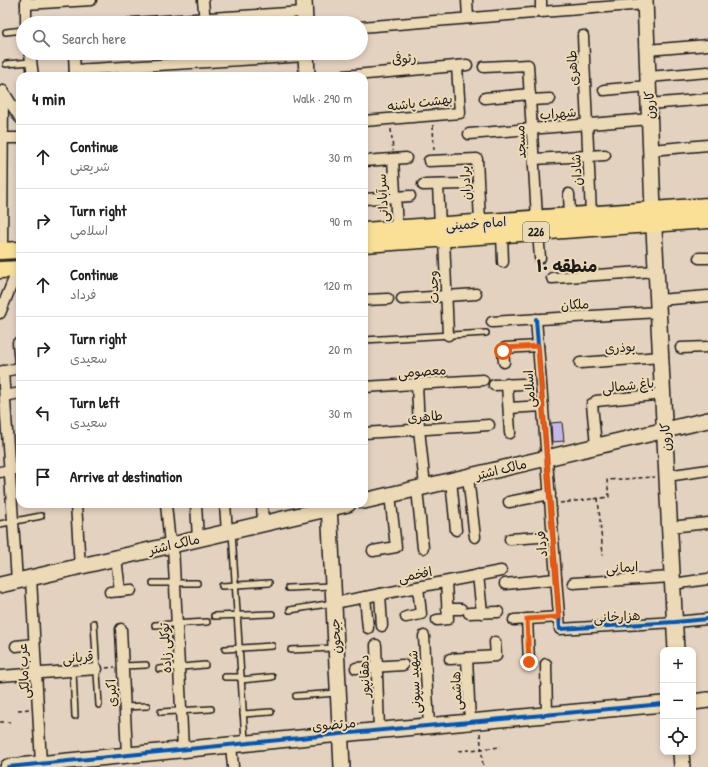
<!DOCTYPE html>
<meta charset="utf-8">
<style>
body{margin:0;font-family:"Patrick Hand","Playpen Sans Arabic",sans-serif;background:#f6f6f6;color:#202124}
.controls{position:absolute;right:12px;bottom:12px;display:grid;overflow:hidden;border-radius:8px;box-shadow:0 2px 6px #0003}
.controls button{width:36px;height:36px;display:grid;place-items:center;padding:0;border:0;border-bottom:1px solid #e0e0e0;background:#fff;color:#202124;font:20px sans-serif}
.stop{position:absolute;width:12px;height:12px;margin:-9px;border:3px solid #ea580c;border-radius:50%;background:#fff}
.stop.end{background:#ea580c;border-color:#fff;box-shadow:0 1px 4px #0008}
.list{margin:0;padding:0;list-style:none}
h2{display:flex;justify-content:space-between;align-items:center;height:52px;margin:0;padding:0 16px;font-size:17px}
h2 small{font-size:13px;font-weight:400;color:#757577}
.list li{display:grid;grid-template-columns:26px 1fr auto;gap:12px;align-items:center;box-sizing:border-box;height:64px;padding:0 16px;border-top:1px solid #e0e0e0}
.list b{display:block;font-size:15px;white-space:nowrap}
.list p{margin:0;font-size:13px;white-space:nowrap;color:#757577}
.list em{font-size:13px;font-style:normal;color:#757577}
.icon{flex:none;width:22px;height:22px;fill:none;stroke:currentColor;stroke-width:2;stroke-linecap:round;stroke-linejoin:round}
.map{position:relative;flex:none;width:708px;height:767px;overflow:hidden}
.search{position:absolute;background:#fff;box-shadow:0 2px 6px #0003;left:16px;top:16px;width:352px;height:44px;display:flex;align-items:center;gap:10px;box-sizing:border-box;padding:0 14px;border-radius:22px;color:#757577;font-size:15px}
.panel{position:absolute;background:#fff;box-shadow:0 2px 6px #0003;left:16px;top:72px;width:352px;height:436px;border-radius:12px}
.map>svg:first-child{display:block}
</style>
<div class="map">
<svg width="708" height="767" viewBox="0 0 708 767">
<rect width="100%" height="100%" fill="#e4d2c0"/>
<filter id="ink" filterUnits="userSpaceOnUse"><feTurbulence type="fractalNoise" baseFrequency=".025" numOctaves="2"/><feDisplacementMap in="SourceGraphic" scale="8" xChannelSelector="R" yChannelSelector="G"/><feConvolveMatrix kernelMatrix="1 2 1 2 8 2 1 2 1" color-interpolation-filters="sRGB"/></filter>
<g filter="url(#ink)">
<path fill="#c5b6e8" stroke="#1c1c1c" d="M562,422L564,441L552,442L551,423Z"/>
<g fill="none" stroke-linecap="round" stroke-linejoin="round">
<g stroke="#1c1c1c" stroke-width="8">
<g id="lane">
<path d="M6,32L23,30"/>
<path d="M6,64L31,62"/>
<path d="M364,340L486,333"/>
<path d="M0,524L41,516"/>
<path d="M232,532L245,741"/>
<path d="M153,583H197"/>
<path d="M222,586L269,583"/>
<path d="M288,588L331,586"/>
<path d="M290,610L333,603"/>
<path d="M214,616L272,614"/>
<path d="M94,623L99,705"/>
<path d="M155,625L207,622"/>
<path d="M225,649L272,646"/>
<path d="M291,650L334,648"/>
<path d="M123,666L146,665"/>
<path d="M159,669L205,665"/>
<path d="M73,671L75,716"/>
<path d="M225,677H241"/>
<path d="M241,680L272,677"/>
<path d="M296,696L337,693"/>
<path d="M124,707L147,706"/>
<path d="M161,712L211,709"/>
<path d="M243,714L271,712"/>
</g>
</g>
<g stroke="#1c1c1c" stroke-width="13">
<g id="street">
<path d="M203,0L205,23"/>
<path d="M467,0L468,18"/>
<path d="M541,0V12L645,4"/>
<path d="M26,4L91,0"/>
<path d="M26,23V0"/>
<path d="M132,23L304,12"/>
<path d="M361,27L533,13"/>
<path d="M583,36L591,214"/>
<path d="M647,50L708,45"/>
<path d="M30,53L33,76"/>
<path d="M74,53L75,76"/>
<path d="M484,67L528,65L537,218"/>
<path d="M75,70L306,56"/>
<path d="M344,76L467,65"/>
<path d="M648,77L708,72"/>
<path d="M604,90L648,86"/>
<path d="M3,91L20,118"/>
<path d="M485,98L530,94"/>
<path d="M530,100L550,99"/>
<path d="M649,104L708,99"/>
<path d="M364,121L460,113L457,66"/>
<path d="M469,134L650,119"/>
<path d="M3,138H20"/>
<path d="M651,150L708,145"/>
<path d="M393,159L397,228"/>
<path d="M534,159L605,155"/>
<path d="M364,161L406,158"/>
<path d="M429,161L477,159L480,222"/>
<path d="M423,185L464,184"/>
<path d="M438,185L440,225"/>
<path d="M569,194L570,216"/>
<path d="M364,199L410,196"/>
<path d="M538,231L540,258"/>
<path d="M502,234L503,262"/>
<path d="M444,238L448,335"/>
<path d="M2,251L3,91"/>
<path d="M699,258H708"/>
<path d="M552,278L656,271"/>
<path d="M402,299L476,294"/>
<path d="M364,300L388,299"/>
<path d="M658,300L708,296"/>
<path d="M0,313L18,269"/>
<path d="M536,319L560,629L675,622L708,619"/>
<path d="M492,322L659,312"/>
<path d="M18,343L20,364"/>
<path d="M681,348L708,347"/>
<path d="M504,362L503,351L505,348L538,346"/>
<path d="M580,363L661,357"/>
<path d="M3,371L17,581"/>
<path d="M0,372L20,368"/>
<path d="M417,384L419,429L425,486"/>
<path d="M507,384L510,433"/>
<path d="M494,385L523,384"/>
<path d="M364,387L483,380"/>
<path d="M5,396L20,393"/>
<path d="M596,401L663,394"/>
<path d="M592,404L596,445"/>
<path d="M509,408L543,406"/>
<path d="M364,433L489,425"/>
<path d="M0,472L20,468"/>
<path d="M667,476L708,470"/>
<path d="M468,477L475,537"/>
<path d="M451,480L456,530"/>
<path d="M417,489L423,548"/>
<path d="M509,502L550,494"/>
<path d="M76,504L80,567"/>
<path d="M166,504L170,545"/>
<path d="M196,504L198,539"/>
<path d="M225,504L227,532"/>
<path d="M262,504L263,523"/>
<path d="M670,527L708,523"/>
<path d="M510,539L553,536"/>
<path d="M173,545L183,749"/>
<path d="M373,551L396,547L390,495"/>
<path d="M116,558L120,591"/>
<path d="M478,575L482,613"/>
<path d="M31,578L41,764"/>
<path d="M573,583L672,577"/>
<path d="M505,584L556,579"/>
<path d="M673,584L708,579"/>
<path d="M110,592L131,590"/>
<path d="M380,594L382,626"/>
<path d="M365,597L368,628"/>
<path d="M334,603L501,571"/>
<path d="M447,609H461"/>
<path d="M469,613L498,612"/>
<path d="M406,617L421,614L418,587"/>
<path d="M527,619L529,662"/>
<path d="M437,620L448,619L446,582"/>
<path d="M514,620L559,617"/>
<path d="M121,629L127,755"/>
<path d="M424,636L429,726"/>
<path d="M376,645L379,730"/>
<path d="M16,646L34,644"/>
<path d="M467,658L470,722"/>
<path d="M450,659L496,656L495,642"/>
<path d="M546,664L547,715"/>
<path d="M356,668L403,665"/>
<path d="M0,676L97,669"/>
<path d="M231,745L233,767"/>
</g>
</g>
<g stroke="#1c1c1c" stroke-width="18">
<g id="secondary">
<path d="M304,0L305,23"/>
<path d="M645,0L653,210L676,650"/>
<path d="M306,53L307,76"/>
<path d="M364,501L708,420"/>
<path d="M329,504L342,767"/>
<path d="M0,585L348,504"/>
<path d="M693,702L708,700"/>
<path d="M681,752L682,767"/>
<path d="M8,767L340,734L663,704"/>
</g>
</g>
<g stroke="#1c1c1c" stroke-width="19">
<g id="primary">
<path d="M364,231L708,206"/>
<path d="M364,244L708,220"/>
<path d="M0,251L20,250"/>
<path d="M0,270L20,269"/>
</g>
</g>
<g stroke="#1c1c1c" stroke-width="1.5" stroke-dasharray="4 3" stroke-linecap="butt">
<path d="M433,125L434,151"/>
<path d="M391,129L393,151"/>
<path d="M598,498L603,555"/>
<path d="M560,503L609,497L607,480L655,477"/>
<path d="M106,668L115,667"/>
<path d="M18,710L30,709"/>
<path d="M0,722H10"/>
<path d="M480,733L483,767"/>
<path d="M459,751L501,747"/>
</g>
<use href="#lane" stroke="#ecd9b6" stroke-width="5"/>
<use href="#street" stroke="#ecd9b6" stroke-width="10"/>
<use href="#secondary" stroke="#ecd9b6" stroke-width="15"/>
<use href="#primary" stroke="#f9e096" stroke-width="16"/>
<g stroke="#ecd9b6" stroke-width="6">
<g id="cycleway">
<path d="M536,319L560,629L675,622L708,619"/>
<path d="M8,767L340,734L663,704"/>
</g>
</g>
<use href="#cycleway" stroke="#0057b8" stroke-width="4"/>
</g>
</g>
<g fill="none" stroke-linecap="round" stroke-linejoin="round" filter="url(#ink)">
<path stroke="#ea580c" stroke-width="5" d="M503,351L505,348L538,346L559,617L527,619L529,662"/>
</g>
<g text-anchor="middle" stroke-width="4" stroke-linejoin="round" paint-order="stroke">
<rect fill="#ecd9b6" stroke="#5a554a" stroke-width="1" x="523" y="222" width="26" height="20" rx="3"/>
<g font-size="12" font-weight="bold" fill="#1c1c1c">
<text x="536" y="236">226</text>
</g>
<g font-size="13" fill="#1c1c1c" stroke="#ecd9b6">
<text transform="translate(404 58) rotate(-5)" y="5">رئوفی</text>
<text transform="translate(572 68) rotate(-93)" y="5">طاهری</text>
<text transform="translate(420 102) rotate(-7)" y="5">بهشت پاشنه</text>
<text transform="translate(649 105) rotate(-92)" y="5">کارون</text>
<text transform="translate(558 113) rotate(-5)" y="5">شهراب</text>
<text transform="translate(520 142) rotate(-93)" y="5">مسجد</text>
<text transform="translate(576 170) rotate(-93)" y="5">شادان</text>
<text transform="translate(465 183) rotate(-93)" y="5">برادران</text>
<text transform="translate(382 198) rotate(-93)" y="5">سرآبادانی</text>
<text transform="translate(476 223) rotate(-4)" y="5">امام خمینی</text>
<text transform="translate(433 287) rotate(-93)" y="5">وحدت</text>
<text transform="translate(575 304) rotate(-3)" y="5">ملکان</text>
<text transform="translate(620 347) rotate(-4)" y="5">بوذری</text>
<text transform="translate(422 371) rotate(-4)" y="5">معصومی</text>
<text transform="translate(628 385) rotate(-6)" y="5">باغ شمالی</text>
<text transform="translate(529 389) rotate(-94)" y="5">اسلامی</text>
<text transform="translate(425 416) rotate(-4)" y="5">طاهری</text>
<text transform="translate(665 437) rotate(-93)" y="5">کارون</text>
<text transform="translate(501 469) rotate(-14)" y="5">مالک اشتر</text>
<text transform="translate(174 544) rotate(-13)" y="5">مالک اشتر</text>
<text transform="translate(541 544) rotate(-95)" y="5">فرداد</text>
<text transform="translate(622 567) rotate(-3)" y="5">ایمانی</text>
<text transform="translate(415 574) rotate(-11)" y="5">افخمی</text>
<text transform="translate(617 616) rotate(-3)" y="5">هزارخانی</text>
<text transform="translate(335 636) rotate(-93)" y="5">جیحون</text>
<text transform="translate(165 648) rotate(-93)" y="5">توکلی زاده</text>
<text transform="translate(78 657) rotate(-5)" y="5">قربانی</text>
<text transform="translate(23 671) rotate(-93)" y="5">عرب مالکی</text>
<text transform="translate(364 676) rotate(-92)" y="5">دهقانپور</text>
<text transform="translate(414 682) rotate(-93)" y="5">شهید سپونی</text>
<text transform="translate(456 691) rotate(-93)" y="5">هاشمی</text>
<text transform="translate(111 693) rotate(-93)" y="5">اکبری</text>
<text transform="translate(334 724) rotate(-5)" y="5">مرتضوی</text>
</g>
<g font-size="17" font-weight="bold" fill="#1c1c1c" stroke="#ecd9b6">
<text x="567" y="272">منطقه ۱۰</text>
</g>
</g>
</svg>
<div class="controls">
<button>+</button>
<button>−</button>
<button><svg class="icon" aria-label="locate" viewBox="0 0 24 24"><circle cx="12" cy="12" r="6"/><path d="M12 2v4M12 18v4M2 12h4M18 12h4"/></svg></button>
</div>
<div class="stop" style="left:503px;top:351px"></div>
<div class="stop end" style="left:529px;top:662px"></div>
<div class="search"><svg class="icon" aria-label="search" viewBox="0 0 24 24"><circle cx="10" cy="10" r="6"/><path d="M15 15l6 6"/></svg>Search here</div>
<section class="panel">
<h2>4 min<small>Walk · 290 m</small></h2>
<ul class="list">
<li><svg class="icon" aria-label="ahead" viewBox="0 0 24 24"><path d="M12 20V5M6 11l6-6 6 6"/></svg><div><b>Continue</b><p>شریعنی</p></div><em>30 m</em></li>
<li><svg class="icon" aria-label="right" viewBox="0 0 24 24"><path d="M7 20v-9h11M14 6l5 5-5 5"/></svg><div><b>Turn right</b><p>اسلامی</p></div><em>90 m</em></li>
<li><svg class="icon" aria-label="ahead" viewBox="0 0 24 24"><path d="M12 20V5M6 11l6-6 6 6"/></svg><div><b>Continue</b><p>فرداد</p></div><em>120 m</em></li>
<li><svg class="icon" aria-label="right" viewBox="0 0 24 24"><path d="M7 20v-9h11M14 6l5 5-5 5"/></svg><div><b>Turn right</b><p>سعیدی</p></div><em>20 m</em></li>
<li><svg class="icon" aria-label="left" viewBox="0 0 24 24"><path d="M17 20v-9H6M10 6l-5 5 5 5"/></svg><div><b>Turn left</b><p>سعیدی</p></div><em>30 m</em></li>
<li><svg class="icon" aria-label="arrive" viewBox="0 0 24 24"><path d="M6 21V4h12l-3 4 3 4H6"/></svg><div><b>Arrive at destination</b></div></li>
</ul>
</section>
</div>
